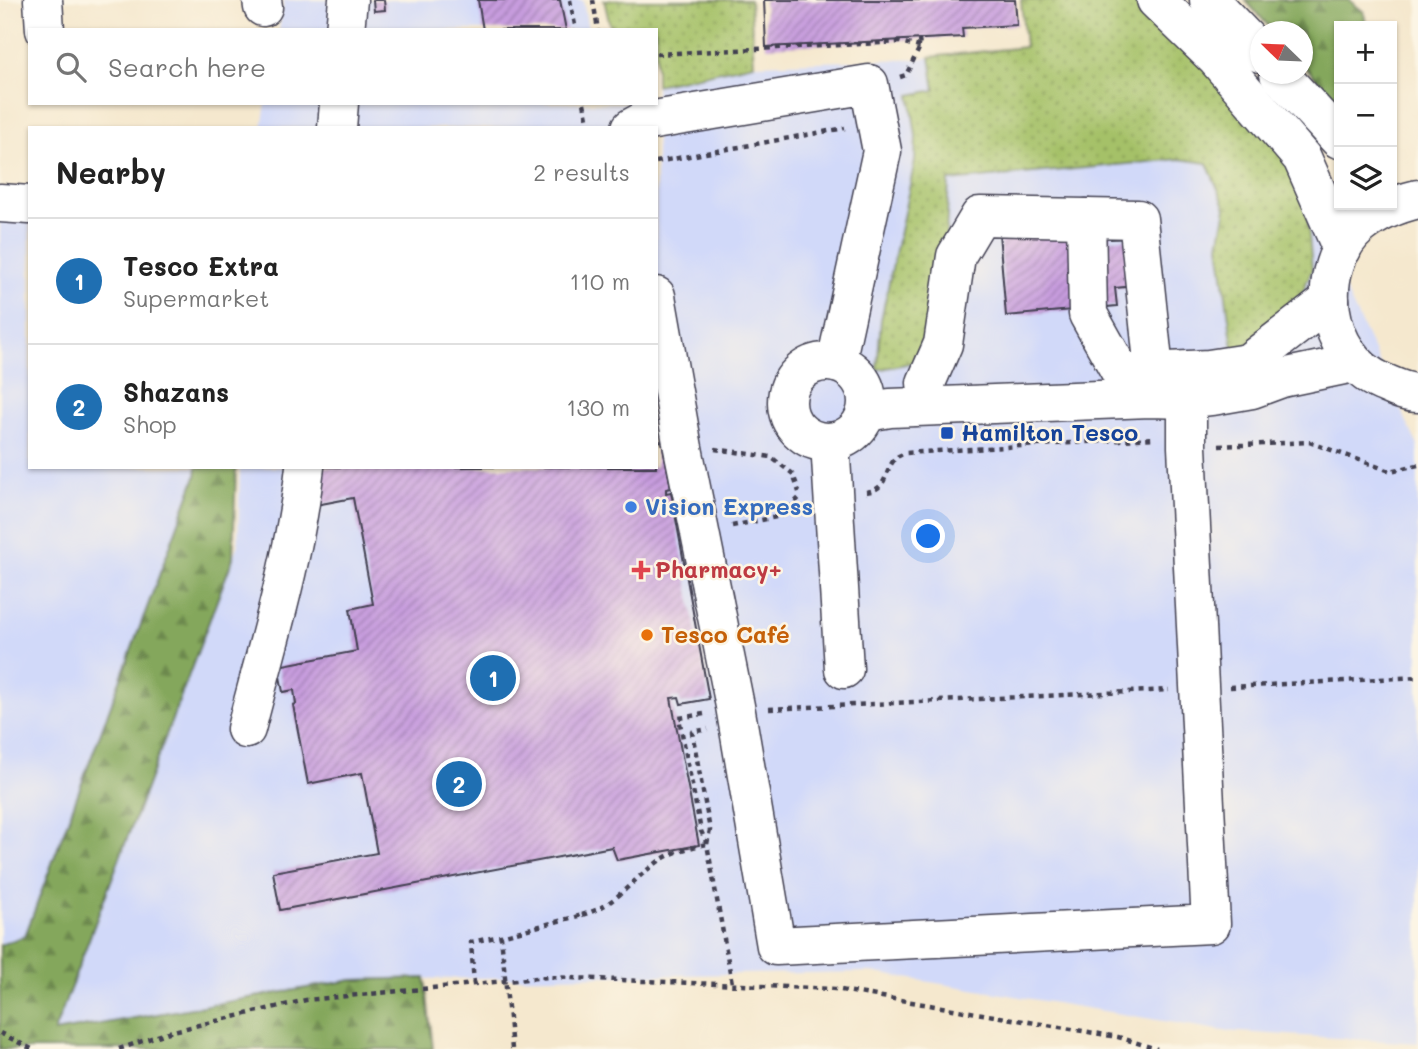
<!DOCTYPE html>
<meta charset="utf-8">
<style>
body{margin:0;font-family:Mali,sans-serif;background:#f2f2f2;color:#222}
.controls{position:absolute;right:21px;top:21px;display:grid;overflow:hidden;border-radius:0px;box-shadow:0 2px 5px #0004}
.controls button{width:63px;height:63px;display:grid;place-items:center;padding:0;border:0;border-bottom:2px solid #e0e0e0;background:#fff;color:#222;font:35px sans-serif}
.compass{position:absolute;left:1250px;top:21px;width:63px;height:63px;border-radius:50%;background:#fff;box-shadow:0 2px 5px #0004;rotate:293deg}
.you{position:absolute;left:929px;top:537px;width:24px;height:24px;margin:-18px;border:5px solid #fff;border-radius:50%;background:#1a73e8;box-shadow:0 0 0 10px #1a73e833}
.badge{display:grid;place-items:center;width:46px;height:46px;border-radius:50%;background:#1f6fb2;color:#fff;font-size:23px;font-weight:700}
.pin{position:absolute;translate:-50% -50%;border:4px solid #fff;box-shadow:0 2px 7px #0006}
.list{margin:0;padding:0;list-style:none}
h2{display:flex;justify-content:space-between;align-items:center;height:91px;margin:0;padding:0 28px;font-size:30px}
h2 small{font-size:23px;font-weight:400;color:#767676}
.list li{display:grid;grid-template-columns:46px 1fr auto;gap:21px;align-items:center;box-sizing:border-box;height:126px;padding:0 28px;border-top:2px solid #e0e0e0}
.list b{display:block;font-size:26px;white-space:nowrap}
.list p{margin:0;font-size:23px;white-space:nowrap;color:#767676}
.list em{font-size:23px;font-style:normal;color:#767676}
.icon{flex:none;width:38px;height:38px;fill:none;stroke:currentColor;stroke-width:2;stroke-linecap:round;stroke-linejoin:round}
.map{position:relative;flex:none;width:1418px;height:1049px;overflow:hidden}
.search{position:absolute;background:#fff;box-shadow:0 2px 5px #0004;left:28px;top:28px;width:630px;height:77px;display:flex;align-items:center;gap:18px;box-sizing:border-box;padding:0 24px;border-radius:0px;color:#767676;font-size:26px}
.panel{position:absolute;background:#fff;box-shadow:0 2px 5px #0004;left:28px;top:126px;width:630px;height:343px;border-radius:0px}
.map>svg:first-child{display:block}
</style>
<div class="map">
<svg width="1418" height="1049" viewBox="0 0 1418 1049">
<defs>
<pattern id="grass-dots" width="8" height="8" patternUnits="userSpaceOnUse" patternTransform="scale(1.75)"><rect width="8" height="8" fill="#a5c167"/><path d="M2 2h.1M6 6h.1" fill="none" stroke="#869c56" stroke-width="1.8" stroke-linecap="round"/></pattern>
<pattern id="forest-firs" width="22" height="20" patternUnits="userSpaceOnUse" patternTransform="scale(1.75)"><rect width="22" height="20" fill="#84a75c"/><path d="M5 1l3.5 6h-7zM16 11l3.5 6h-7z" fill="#6c884d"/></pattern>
<pattern id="building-hatch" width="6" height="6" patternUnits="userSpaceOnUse" patternTransform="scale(1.75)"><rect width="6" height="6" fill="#c79cde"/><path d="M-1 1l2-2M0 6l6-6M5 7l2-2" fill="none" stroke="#a17fb5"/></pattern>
</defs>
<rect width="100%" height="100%" fill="#fcf5e5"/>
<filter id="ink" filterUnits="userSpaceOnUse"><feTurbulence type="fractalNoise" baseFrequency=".0143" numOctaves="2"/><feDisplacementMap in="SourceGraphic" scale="14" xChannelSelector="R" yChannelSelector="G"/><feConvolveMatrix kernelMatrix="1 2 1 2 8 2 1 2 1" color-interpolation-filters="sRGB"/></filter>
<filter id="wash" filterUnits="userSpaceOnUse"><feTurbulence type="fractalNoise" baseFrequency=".00686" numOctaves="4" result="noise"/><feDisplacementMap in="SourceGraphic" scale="28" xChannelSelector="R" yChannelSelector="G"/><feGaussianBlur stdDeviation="1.57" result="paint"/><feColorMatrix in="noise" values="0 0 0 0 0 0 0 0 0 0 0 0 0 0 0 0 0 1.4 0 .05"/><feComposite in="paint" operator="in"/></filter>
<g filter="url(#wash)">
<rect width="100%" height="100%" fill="#f5e8ce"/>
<g fill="#d1d9f9">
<path d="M284,0H583L588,30H279Z"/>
<path d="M1159,32L1276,141L1418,446V1043L1224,1031L870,972L352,980L53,1032L238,544L240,467H656V128H262L266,103H656V85L754,64L914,59Z"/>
<path d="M0,202L30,205V467H197L196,476L25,936L0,945Z"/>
</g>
<g fill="url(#grass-dots)" stroke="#647251" stroke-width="2">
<path d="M604,0H750L754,64L656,85V30H611Z"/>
<path d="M1021,0H1180L1302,158L1312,269L1286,334L1235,363L1219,245L1226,208L1207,163L1179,159L949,181L946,234L920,361L877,370L881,320L915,161L916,136L910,95L935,90L930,57L1025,47Z"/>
</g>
<g fill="url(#forest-firs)" stroke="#53644c" stroke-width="2">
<path d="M1245,0H1349L1364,12L1366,26H1339V105L1303,64L1302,32L1273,31Z"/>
<path d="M197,467H236L233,558L54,1032L352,980L425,978L433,1049H0V945L25,936L196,476Z"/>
</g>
<g id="blocks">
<g fill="url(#building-hatch)">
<path d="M373,0H384L385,10L374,11Z"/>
<path d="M478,0H560L566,30H483Z"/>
<path d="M764,0H1015L1017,25L962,28L963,37L766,47Z"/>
<path d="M1108,212L1111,239L1133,238L1136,286L1115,288L1117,306L1006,316L998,221Z"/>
<path d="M662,441L671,488L666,489V493L671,492L709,699L681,704L679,697L671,698L699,845L617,860L612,847L280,910L273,872L377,853L362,773L308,784L293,705L296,704L294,690L283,692L278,666L357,651L350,609L373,604L353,498L316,505L319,467H656V442Z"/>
</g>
</g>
</g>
<g filter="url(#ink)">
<use href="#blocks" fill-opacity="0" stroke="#424051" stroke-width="2"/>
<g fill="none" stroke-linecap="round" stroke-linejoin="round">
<g stroke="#424051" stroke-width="41">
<g id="minor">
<path d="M43,0L45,30"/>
<path d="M262,0L263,7"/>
<path d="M1156,0L1216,58L1302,158L1342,249"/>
<path d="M1209,0L1260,53"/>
<path d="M345,30L348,0"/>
<path d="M1279,74L1339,139"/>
<path d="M337,128L339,103"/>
<path d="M631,128L642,122L869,84L882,151L836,363"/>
<path d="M1418,199C1397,204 1377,212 1360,226C1311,268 1324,357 1382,382C1394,387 1405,393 1418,393"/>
<path d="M0,203L30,205"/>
<path d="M1086,218L1088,314L1121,373"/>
<path d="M656,296L683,448L735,706L776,946L1211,924L1187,447V399"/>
<circle cx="827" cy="402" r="40"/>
<path d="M1127,373L1209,369L1248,363L1330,300"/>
<path d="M926,383L943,344L956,256L980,216L1138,219L1154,371"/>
<path d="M867,412L890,408L1150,398L1187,399L1212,396L1252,389L1282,378L1354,363"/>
<path d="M830,442L844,669"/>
<path d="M246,729C268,643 295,556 305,467"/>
</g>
</g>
<g stroke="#424051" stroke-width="4.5" stroke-dasharray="5 5" stroke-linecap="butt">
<path d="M570,0L576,30"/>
<path d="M593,0L598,30"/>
<path d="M656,54L900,42L920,47"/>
<path d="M900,77L906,75L920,47L919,40"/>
<path d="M584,103L589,128"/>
<path d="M656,162L845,128"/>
<path d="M1219,446L1309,442L1390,471L1418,465"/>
<path d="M715,449L771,457L793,474L799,492"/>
<path d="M866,492C889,489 883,472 895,459C897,456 901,455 905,453L1155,438"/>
<path d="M732,526L781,516L801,496"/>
<path d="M1230,687L1418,677"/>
<path d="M769,709L1169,690"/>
<path d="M704,714L679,718L701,831L707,844L732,983"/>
<path d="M707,844L710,830L692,732L708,729"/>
<path d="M582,915C618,904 627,884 655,864C670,852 688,848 707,844"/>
<path d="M474,984L471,942L501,936"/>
<path d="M0,1033L32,1049"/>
<path d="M119,1049L169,1032L306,1000L548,977L835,989L1118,1037L1157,1049"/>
</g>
<use href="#minor" stroke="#fff" stroke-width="38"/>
<path stroke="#424051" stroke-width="4.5" stroke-dasharray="5 5" stroke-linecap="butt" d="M512,1049L501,936L582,915"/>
</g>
</g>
<rect fill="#1a4fb4" stroke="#fcf5e5" stroke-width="2.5" x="940" y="426" width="14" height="14" rx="3.5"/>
<circle fill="#3f7fe0" stroke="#fcf5e5" stroke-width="2.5" cx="631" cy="507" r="7"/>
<path fill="#e0444e" stroke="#fcf5e5" stroke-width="2.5" d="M637.5 559.5h7v7h7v7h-7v7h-7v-7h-7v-7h7z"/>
<circle fill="#e8710a" stroke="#fcf5e5" stroke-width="2.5" cx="647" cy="635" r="7"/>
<g text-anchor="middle" stroke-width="5" stroke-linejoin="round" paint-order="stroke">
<g font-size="23" font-weight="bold" fill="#164399" stroke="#fcf5e5" text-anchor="start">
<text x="961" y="441">Hamilton Tesco</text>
</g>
<g font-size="23" font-weight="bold" fill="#366cbe" stroke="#fcf5e5" text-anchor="start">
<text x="645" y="515">Vision Express</text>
</g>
<g font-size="23" font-weight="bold" fill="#be3a42" stroke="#fcf5e5" text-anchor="start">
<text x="655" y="578">Pharmacy+</text>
</g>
<g font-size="23" font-weight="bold" fill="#c56008" stroke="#fcf5e5" text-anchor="start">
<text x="661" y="643">Tesco Café</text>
</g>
</g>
</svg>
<div class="controls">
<button>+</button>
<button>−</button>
<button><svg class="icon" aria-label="layers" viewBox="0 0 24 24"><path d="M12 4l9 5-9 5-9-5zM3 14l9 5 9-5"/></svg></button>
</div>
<svg class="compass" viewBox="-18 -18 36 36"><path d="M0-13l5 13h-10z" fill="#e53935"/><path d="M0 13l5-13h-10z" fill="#767676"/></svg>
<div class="you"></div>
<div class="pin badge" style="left:493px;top:678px">1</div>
<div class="pin badge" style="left:459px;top:784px">2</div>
<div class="search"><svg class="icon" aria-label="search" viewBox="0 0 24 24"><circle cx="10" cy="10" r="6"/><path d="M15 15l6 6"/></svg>Search here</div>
<section class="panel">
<h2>Nearby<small>2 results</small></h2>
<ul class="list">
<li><span class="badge">1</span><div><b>Tesco Extra</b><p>Supermarket</p></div><em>110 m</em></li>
<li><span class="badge">2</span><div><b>Shazans</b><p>Shop</p></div><em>130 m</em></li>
</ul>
</section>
</div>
